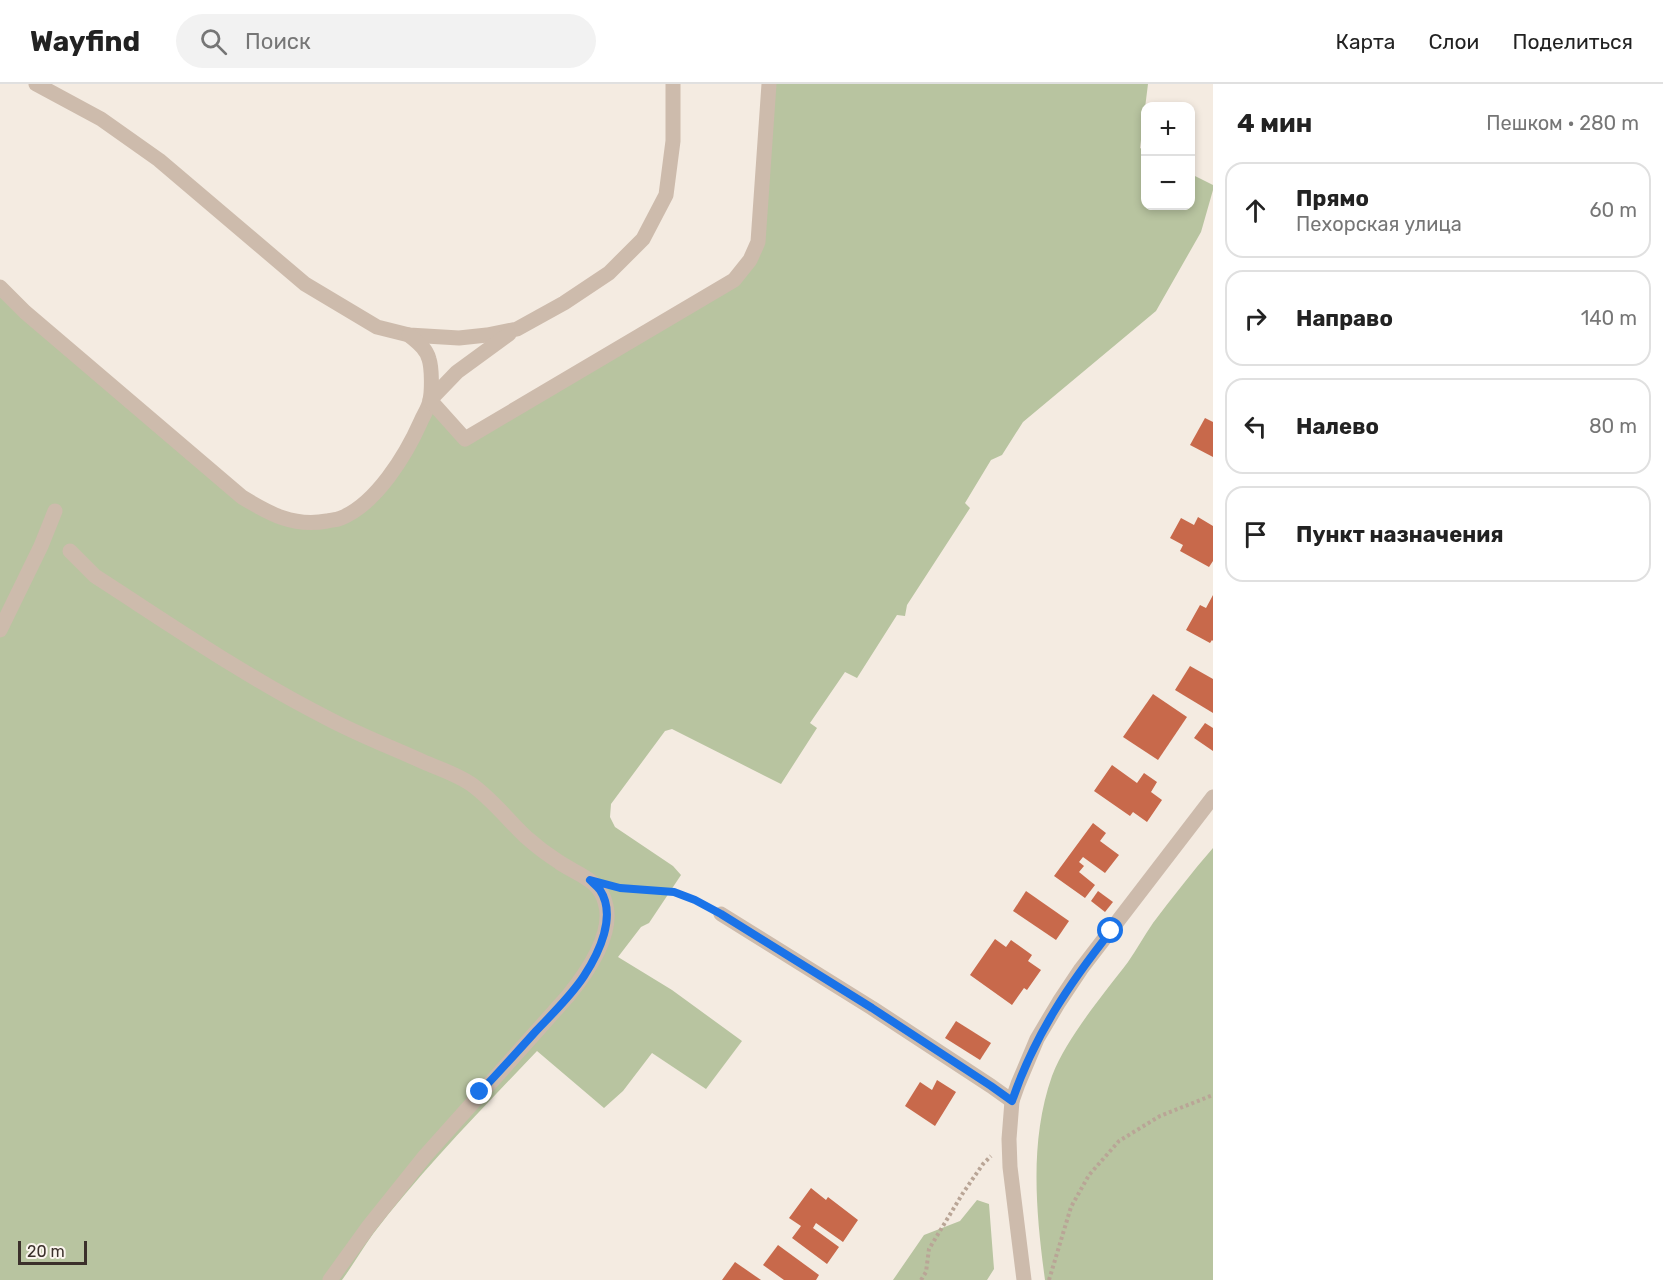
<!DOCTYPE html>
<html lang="ru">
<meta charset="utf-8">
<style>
body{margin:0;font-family:Rubik,sans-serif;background:#f2f2f2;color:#222}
.controls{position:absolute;right:18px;top:18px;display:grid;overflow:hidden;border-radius:12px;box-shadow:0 3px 9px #0003}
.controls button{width:54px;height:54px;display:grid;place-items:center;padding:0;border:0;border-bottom:2px solid #e0e0e0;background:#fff;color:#222;font:30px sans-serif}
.scale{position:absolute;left:18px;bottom:15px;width:69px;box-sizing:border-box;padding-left:6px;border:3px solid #3b302b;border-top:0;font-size:16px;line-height:21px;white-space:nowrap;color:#3b302b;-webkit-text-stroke:4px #fbf5ee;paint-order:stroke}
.stop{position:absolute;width:18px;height:18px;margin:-14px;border:4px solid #1a73e8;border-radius:50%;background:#fff}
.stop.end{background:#1a73e8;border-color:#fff;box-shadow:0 2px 6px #0008}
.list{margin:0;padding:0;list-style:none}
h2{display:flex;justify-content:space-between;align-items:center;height:78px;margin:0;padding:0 24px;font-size:26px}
h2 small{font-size:20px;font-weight:400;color:#767676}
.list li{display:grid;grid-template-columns:39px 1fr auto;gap:18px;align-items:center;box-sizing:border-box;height:96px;margin:0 12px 12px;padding:0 12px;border:2px solid #e0e0e0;border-radius:18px}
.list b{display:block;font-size:22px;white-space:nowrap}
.list p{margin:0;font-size:20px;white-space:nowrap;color:#767676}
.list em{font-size:20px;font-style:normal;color:#767676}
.icon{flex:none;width:33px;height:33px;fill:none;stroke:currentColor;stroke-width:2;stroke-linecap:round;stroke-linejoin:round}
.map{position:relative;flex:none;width:1213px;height:1196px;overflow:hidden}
header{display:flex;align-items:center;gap:36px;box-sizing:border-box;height:84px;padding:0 30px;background:#fff;border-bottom:2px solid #e0e0e0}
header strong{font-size:28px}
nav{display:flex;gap:33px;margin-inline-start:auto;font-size:21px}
.search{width:420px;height:54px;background:#f2f2f2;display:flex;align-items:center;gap:15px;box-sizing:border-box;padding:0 21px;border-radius:33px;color:#767676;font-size:22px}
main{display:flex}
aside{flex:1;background:#fff}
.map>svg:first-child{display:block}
</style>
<header>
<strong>Wayfind</strong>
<div class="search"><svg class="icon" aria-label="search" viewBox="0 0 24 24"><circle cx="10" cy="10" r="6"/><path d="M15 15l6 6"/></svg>Поиск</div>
<nav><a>Карта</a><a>Слои</a><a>Поделиться</a></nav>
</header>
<main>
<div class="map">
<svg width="1213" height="1196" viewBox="0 0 1213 1196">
<rect width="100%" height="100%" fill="#f4ebe1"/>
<g fill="#b8c4a0">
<path d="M769,0H1148L1140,64L1145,67L1146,122H1190L1191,90L1213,101V106L1201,148L1156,227L1023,338L1002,371L991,376L965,419L970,424L907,521L905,532L897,531L857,594L845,588L810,639L817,644L781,700L672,645L665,647L611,720L610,733L615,743L673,782L681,791L649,839L641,843L618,873L672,906L742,957L706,1005L652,969L623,1007L604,1024L537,967C481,1026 423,1085 373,1150C362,1165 353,1181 342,1196H0V203L271,430L341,434L384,400L430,316L465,355L734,196L750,176Z"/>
<path d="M1213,764V1196H1045C1036,1129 1029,1057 1052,992C1067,953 1103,911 1128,878C1137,865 1144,852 1153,839C1172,814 1192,788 1213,764Z"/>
<path d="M977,1116L989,1120L994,1185L987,1196H893L924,1151L960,1137Z"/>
</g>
<g fill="#c8694b">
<path d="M1205,334L1213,338V373L1190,361Z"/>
<path d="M1198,433L1213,442V477L1209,483L1180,467L1183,461L1170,454L1181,434L1194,441Z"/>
<path d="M1213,511V557L1212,556L1210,559L1186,546L1200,521L1206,524Z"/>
<path d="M1190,582L1213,595V629L1175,606Z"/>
<path d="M1153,610L1187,633L1158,676L1123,653Z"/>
<path d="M1205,639L1213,644V667L1194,654Z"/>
<path d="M1112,681L1137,699L1144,689L1157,698L1151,708L1162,716L1147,738L1133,728L1130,732L1094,707Z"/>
<path d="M1093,739L1106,749L1100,757L1119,771L1105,789L1083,773L1079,778L1084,782L1079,788L1095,801L1085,814L1054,792Z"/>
<path d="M1026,807L1069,837L1056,856L1013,827Z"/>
<path d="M1098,807L1113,818L1105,828L1091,817Z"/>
<path d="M995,855L1006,863L1011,856L1032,871L1028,877L1041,886L1027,906L1024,904L1012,921L970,891Z"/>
<path d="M956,937L991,959L980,976L945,954Z"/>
<path d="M937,996L956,1008L935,1042L905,1022L920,998L932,1006Z"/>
<path d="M811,1104L826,1116L828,1113L858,1136L843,1158L816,1139L813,1144L839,1163L827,1180L792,1154L801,1142L789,1134Z"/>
<path d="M778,1161L819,1191L816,1196H784L763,1181Z"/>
<path d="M735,1178L761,1196H722Z"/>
</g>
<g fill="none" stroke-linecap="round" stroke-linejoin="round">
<g stroke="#b9a596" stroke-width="4" stroke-dasharray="3 3" stroke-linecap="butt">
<path d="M619,803L673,808L707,822"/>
<path d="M921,1196L926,1188L929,1165L963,1109L983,1080L991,1072"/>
<path d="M1049,1196L1071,1123L1089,1091L1119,1057L1160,1032L1213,1011"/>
</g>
<g stroke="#cdbbac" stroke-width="15">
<path d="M36,0L101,35L159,76L305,200L377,243L409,251L459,254L487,251L517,245L564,219L609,189L643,155L666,111L673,57V0"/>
<path d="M0,203L25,228L242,413C270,430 293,443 327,437C331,436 337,436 341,434C376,420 406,371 421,337C424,330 429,323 430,316C432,307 432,284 429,275C426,264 417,258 409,251"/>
<path d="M509,250L457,288L430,316L465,355L734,196L750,176L758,158L769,0"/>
<path d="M70,467L95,492C171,541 246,593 327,634C359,651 393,664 426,679C441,685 458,691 471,700C492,715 508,736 526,753C536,762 548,771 559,778C576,790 599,795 605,818C615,849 586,890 568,912L425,1072L369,1142L330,1196"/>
<path d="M0,546L41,462L55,427"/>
<path d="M721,830L872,924L991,1002L1012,1017"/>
<path d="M1024,1196L1010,1083L1009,1055L1012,1017L1018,1000L1037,955L1059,918L1081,885L1213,713"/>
</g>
</g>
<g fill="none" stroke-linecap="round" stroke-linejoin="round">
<path stroke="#1a73e8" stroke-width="8" d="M480,1008C499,988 517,968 536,947C552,930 571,912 584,892C599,869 617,832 600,806C597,802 593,799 590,796L620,804L674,808L695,816L721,830L872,924L991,1002L1012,1017C1034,952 1069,900 1111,847"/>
</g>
</svg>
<div class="controls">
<button>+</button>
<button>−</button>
</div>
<div class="scale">20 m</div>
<div class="stop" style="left:1111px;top:847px"></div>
<div class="stop end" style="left:480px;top:1008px"></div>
</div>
<aside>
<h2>4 мин<small>Пешком · 280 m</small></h2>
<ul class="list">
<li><svg class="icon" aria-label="ahead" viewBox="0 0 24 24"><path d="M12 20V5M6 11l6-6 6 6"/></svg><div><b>Прямо</b><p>Пехорская улица</p></div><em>60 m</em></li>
<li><svg class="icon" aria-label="right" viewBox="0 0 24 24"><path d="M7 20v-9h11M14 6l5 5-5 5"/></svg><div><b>Направо</b></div><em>140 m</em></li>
<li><svg class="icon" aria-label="left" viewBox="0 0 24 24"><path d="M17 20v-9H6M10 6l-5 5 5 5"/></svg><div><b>Налево</b></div><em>80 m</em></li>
<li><svg class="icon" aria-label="arrive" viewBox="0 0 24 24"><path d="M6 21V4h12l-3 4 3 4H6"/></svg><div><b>Пункт назначения</b></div></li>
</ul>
</aside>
</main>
